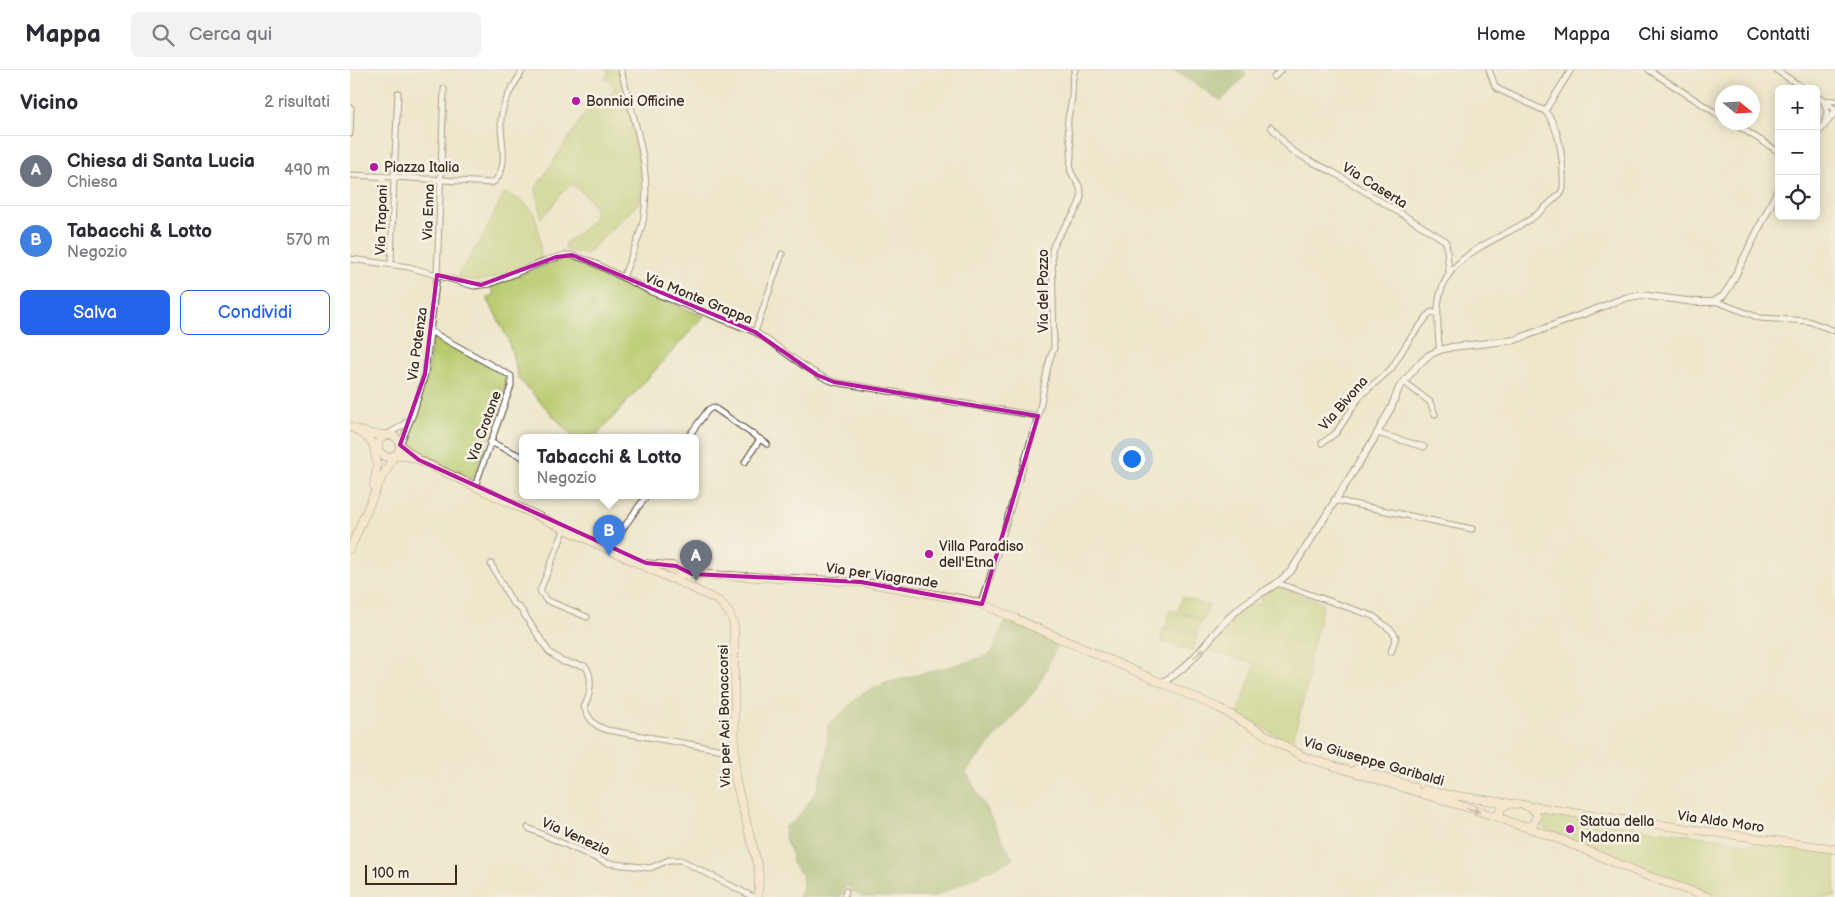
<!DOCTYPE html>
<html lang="it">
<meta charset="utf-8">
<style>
body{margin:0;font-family:"Balsamiq Sans",sans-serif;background:#f2f2f3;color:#2b2b33}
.controls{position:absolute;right:15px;top:15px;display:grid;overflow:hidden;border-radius:8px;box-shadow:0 2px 12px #0003}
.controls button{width:45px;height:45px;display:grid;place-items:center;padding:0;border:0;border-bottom:1px solid #e1e1e2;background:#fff;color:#2b2b33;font:25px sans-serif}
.compass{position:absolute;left:1365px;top:15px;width:45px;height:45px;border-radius:50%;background:#fff;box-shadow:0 2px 12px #0003;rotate:108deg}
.scale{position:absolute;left:15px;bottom:12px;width:92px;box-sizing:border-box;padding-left:5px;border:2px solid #3b2a1e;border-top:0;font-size:14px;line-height:18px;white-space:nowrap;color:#3b2a1e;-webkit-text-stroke:4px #f7f3e8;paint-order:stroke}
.you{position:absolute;left:781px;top:388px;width:18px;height:18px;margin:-12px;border:4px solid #fff;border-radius:50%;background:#1a73e8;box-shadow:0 0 0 8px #1a73e833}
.badge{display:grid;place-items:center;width:32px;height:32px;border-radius:50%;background:#2563eb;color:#fff;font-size:16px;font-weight:700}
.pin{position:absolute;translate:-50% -41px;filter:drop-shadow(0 1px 2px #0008)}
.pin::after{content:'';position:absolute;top:26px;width:18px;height:15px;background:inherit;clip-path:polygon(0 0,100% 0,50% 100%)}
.popup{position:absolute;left:169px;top:364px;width:180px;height:65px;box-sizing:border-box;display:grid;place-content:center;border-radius:8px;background:#fff;filter:drop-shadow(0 1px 4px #0005);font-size:16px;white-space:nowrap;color:#7c7c81}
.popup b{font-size:19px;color:#2b2b33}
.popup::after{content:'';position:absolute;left:50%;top:100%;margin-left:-10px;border:10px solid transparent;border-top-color:#fff}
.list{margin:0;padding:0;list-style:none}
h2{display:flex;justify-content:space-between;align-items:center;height:65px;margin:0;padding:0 20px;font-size:21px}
h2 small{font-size:16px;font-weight:400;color:#7c7c81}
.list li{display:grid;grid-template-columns:32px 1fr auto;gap:15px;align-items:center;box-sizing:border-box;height:70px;padding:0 20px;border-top:1px solid #e1e1e2}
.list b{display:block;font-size:19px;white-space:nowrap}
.list p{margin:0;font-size:16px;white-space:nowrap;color:#7c7c81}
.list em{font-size:16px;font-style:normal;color:#7c7c81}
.actions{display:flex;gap:10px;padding:15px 20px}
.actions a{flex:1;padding:11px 0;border:1px solid #2563eb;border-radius:8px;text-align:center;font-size:18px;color:#2563eb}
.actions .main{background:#2563eb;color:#fff}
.icon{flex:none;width:28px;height:28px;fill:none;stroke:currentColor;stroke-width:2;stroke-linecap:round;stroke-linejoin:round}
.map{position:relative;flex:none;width:1485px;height:827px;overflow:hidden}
header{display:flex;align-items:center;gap:30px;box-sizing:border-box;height:70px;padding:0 25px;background:#fff;border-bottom:1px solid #e1e1e2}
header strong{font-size:24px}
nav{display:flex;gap:28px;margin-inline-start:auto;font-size:18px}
.search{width:350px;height:45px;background:#f2f2f3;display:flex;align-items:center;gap:12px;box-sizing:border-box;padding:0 18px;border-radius:8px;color:#7c7c81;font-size:19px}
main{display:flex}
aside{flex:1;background:#fff}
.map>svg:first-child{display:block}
</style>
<header>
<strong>Mappa</strong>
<div class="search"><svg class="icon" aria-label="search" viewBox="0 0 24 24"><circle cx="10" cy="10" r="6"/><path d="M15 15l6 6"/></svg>Cerca qui</div>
<nav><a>Home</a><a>Mappa</a><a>Chi siamo</a><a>Contatti</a></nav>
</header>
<main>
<aside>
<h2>Vicino<small>2 risultati</small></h2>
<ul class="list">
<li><span class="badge" style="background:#6b7280">A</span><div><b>Chiesa di Santa Lucia</b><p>Chiesa</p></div><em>490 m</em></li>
<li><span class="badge" style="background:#3f7fe0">B</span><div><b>Tabacchi &amp; Lotto</b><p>Negozio</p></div><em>570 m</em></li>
</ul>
<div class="actions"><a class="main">Salva</a><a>Condividi</a></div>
</aside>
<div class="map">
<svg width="1485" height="827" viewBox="0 0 1485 827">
<rect width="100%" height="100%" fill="#f7f3e8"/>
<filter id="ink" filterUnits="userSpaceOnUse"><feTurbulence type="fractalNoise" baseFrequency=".02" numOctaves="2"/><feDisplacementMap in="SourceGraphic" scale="10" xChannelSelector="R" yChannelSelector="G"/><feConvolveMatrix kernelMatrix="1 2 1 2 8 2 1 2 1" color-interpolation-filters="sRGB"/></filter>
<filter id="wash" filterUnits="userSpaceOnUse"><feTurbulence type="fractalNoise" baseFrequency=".0096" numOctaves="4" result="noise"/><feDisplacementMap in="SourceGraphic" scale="20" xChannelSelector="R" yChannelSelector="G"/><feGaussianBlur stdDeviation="1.12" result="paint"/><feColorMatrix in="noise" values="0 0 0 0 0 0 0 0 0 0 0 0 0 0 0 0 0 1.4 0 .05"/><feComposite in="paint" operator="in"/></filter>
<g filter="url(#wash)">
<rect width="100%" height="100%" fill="#eee7cc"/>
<g fill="#b8ca6d" stroke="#7a7a46">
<path d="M255,0H267C278,43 294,87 290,132L235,185L215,180V173C224,166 252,150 244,136C239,128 229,120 222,114C209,123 203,137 191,148L186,118L245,28L254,34L264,21V16L255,8L259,3Z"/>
<path d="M154,123C163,127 175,131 181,139C190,153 190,173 191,189C165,199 134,219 107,207L134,165Z"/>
<path d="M215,189L232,191L302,226L354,246L245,367H223L169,309L158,269L137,228L144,224L141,217L198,194Z"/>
<path d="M85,268L157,306L158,309L149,339L145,340V344L146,346L125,406L121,409L64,382L58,372L78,303L82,270Z"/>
<path d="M926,516L969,531L973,534L957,601L960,603L942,674L888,644L905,594L856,579L879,550L887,543L903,531L909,534L911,532V526Z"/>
<path d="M833,527L859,536L854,550L852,549L847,564L816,554L820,540L850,549L828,540Z"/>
<path d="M814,556L847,566L842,581L810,571Z"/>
<path d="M1199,745L1391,772H1394L1396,775H1399L1402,773L1485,784V827H1372L1238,778L1192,757L1190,750Z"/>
</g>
<g fill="#92ae60" stroke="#666c3f">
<path d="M824,0H892L897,4L871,31Z"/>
<path d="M656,549L708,574L687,618L616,702L663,789L583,827H511L496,815L490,827H448L453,817L452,804L446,799L442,793L441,781L436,773L434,757L445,751L466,722L477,685L478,655L512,624L536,613L621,591L642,583Z"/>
</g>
</g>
<g filter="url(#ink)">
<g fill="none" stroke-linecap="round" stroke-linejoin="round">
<g stroke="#564638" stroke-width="7">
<g id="minor">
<path d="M271,0C283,47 302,97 294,146C291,167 280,188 273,208"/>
<path d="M1299,0L1372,47"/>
<path d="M1426,0L1455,19"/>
<path d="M924,7L931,0"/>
<path d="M1466,26L1485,39"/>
<path d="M1473,30L1485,31"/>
<path d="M1474,31L1477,41L1475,53"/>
<path d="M1195,41L1221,0"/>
<path d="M1382,52L1429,82"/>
<path d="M921,57L941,80L960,91L983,102L1096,171L1099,202"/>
<path d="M0,64L1,38"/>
<path d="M0,105L44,107L48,23"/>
<path d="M0,189L59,197L124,216L140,214L197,190L215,185H222L240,191L304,223L405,262C432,278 455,301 484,312L688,346"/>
<path d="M41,193L44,107L141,113L145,111C160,93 150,71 151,50C152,32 164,15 173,0"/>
<path d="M1365,231L1410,248L1458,251L1485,261"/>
<path d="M80,261L161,306V316L125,416"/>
<path d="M405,262L432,184"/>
<path d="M1090,280C1088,271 1088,262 1088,253C1083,190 1132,178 1176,152C1189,145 1200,132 1211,123L1213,119C1214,95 1211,59 1195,41L1148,19L1145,16L1139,0"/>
<path d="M1054,312L1080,332L1085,344"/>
<path d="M1027,363L1074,377"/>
<path d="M36,365L52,356L60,349"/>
<path d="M338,367L358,340L363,337L417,374"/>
<path d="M140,372L173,387"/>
<path d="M972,373L986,363L1011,325L1041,299L1059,270L1080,243L1082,242L1087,244"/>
<path d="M50,375L63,344L75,304L87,205L94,19"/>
<path d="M395,392L410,369"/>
<path d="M984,430L1122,459"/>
<path d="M215,458L190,521L196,530L237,547"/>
<path d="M259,478L297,425"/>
<path d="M141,494L162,532L170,538L199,582L213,592L235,596C244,606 240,627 234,637C239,649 244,656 257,660L385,682"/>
<path d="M927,513L1023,546L1042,561L1046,567L1041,582"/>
<path d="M632,534L688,346C694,325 695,297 704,278L702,180C707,160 727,148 731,127C732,116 725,111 721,102C719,95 722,87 721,79C721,72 718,64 718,57C716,46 722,37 722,26C723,17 721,9 725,0"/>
<path d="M178,758L257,793L300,798L319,790H331L403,827"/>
<path d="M494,827L496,821"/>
</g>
</g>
<g stroke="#564638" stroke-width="8">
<g id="tertiary">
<path d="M1466,65L1485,42"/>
<path d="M811,613C847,594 857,567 885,542C896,531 910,524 923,516C929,512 935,506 941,501L1024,369L1041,338L1049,318L1066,297L1079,285L1090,280L1102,277L1165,270L1275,228L1291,225L1345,232H1361L1365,231L1373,226L1380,216L1429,118"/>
</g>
</g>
<g stroke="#564638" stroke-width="9">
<g id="secondary">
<path d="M0,357L20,364L36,365"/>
<path d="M6,360L16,366L28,380"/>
<circle cx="39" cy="376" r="11"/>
<path d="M50,375L69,390L319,508"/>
<path d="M24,416L27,395L24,378"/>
<path d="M0,479L28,415L44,386H55L64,388"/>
<path d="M297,494L323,496"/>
<path d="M328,505L342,504L511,512L617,530L632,534L869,638L954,687L1151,748C1161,752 1173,760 1183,754L1187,746C1186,743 1186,742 1183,739C1177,733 1143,728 1151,748"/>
<path d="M321,508L369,531C378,539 382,546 384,556L385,708L408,797L409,807L408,827"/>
<path d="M1006,699L1064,717"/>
<path d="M1075,720L1087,723L1157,733"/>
<path d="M1180,737H1189L1224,743L1485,779"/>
<path d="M1175,757L1204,767L1295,805L1358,827"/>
</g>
</g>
<use href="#minor" stroke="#fff" stroke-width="5"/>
<use href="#tertiary" stroke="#fff" stroke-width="6"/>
<use href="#secondary" stroke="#fce5d0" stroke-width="8"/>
</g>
<defs><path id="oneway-solid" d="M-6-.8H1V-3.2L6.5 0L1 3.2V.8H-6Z" transform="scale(1.25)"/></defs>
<g fill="#a79f9a">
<use href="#oneway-solid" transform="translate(657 454) rotate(-74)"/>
<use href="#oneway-solid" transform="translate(849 583) rotate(-45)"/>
</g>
<use fill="#9c8877" href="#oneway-solid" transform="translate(1123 740) rotate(17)"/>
</g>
<path d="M0 0H1485V827H0ZM222,185L405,262L467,305L484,312L688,346L632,534L511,512L342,504L326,496L296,493L69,390L50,375L75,304L87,205L131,215L206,187Z" fill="#eee7cc" fill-opacity=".55" fill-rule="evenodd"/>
<path fill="none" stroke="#b5179e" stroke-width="4" stroke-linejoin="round" d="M222,185L405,262L467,305L484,312L688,346L632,534L511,512L342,504L326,496L296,493L69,390L50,375L75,304L87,205L131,215L206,187Z"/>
<g fill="#b5179e" stroke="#f7f3e8" stroke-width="2">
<circle cx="226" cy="31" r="5"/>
<circle cx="24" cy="97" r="5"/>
<circle cx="579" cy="484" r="5"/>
<circle cx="1220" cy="759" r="5"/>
</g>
<g text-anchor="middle" stroke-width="5" stroke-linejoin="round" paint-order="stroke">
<g font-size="14" fill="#3b2a1e" stroke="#f7f3e8" text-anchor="start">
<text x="236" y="36">Bonnici Officine</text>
<text x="34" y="102">Piazza Italia</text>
<text x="589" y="481">Villa Paradiso<tspan x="589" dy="16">dell'Etna</tspan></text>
<text x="1230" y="756">Statua della<tspan x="1230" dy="16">Madonna</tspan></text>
</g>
<g font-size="14" fill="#3b2a1e" stroke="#f7f3e8">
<text transform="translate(1025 115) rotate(32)" y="5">Via Caserta</text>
<text transform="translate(78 142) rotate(-88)" y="5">Via Enna</text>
<text transform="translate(31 150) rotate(-88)" y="5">Via Trapani</text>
<text transform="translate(693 221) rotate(-90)" y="5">Via del Pozzo</text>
<text transform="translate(349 228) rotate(22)" y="5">Via Monte Grappa</text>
<text transform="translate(67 274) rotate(-82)" y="5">Via Potenza</text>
<text transform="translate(993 333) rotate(-49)" y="5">Via Bivona</text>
<text transform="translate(134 356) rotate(-70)" y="5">Via Crotone</text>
<text transform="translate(532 505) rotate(8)" y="5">Via per Viagrande</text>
<text transform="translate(374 646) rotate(-91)" y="5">Via per Aci Bonaccorsi</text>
<text transform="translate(1024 691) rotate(16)" y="5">Via Giuseppe Garibaldi</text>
<text transform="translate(1371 751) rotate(8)" y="5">Via Aldo Moro</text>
<text transform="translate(226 766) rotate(24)" y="5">Via Venezia</text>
</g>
</g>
</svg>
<div class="controls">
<button>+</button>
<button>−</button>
<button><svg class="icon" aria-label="locate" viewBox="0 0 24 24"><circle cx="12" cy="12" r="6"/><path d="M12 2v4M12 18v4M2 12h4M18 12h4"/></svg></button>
</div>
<svg class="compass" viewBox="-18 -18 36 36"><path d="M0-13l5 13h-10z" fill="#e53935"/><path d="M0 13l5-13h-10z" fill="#7c7c81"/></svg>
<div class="scale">100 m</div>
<div class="you"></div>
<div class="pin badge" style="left:346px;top:511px;background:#6b7280">A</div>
<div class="pin badge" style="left:259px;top:486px;background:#3f7fe0">B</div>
<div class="popup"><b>Tabacchi &amp; Lotto</b>Negozio</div>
</div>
</main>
